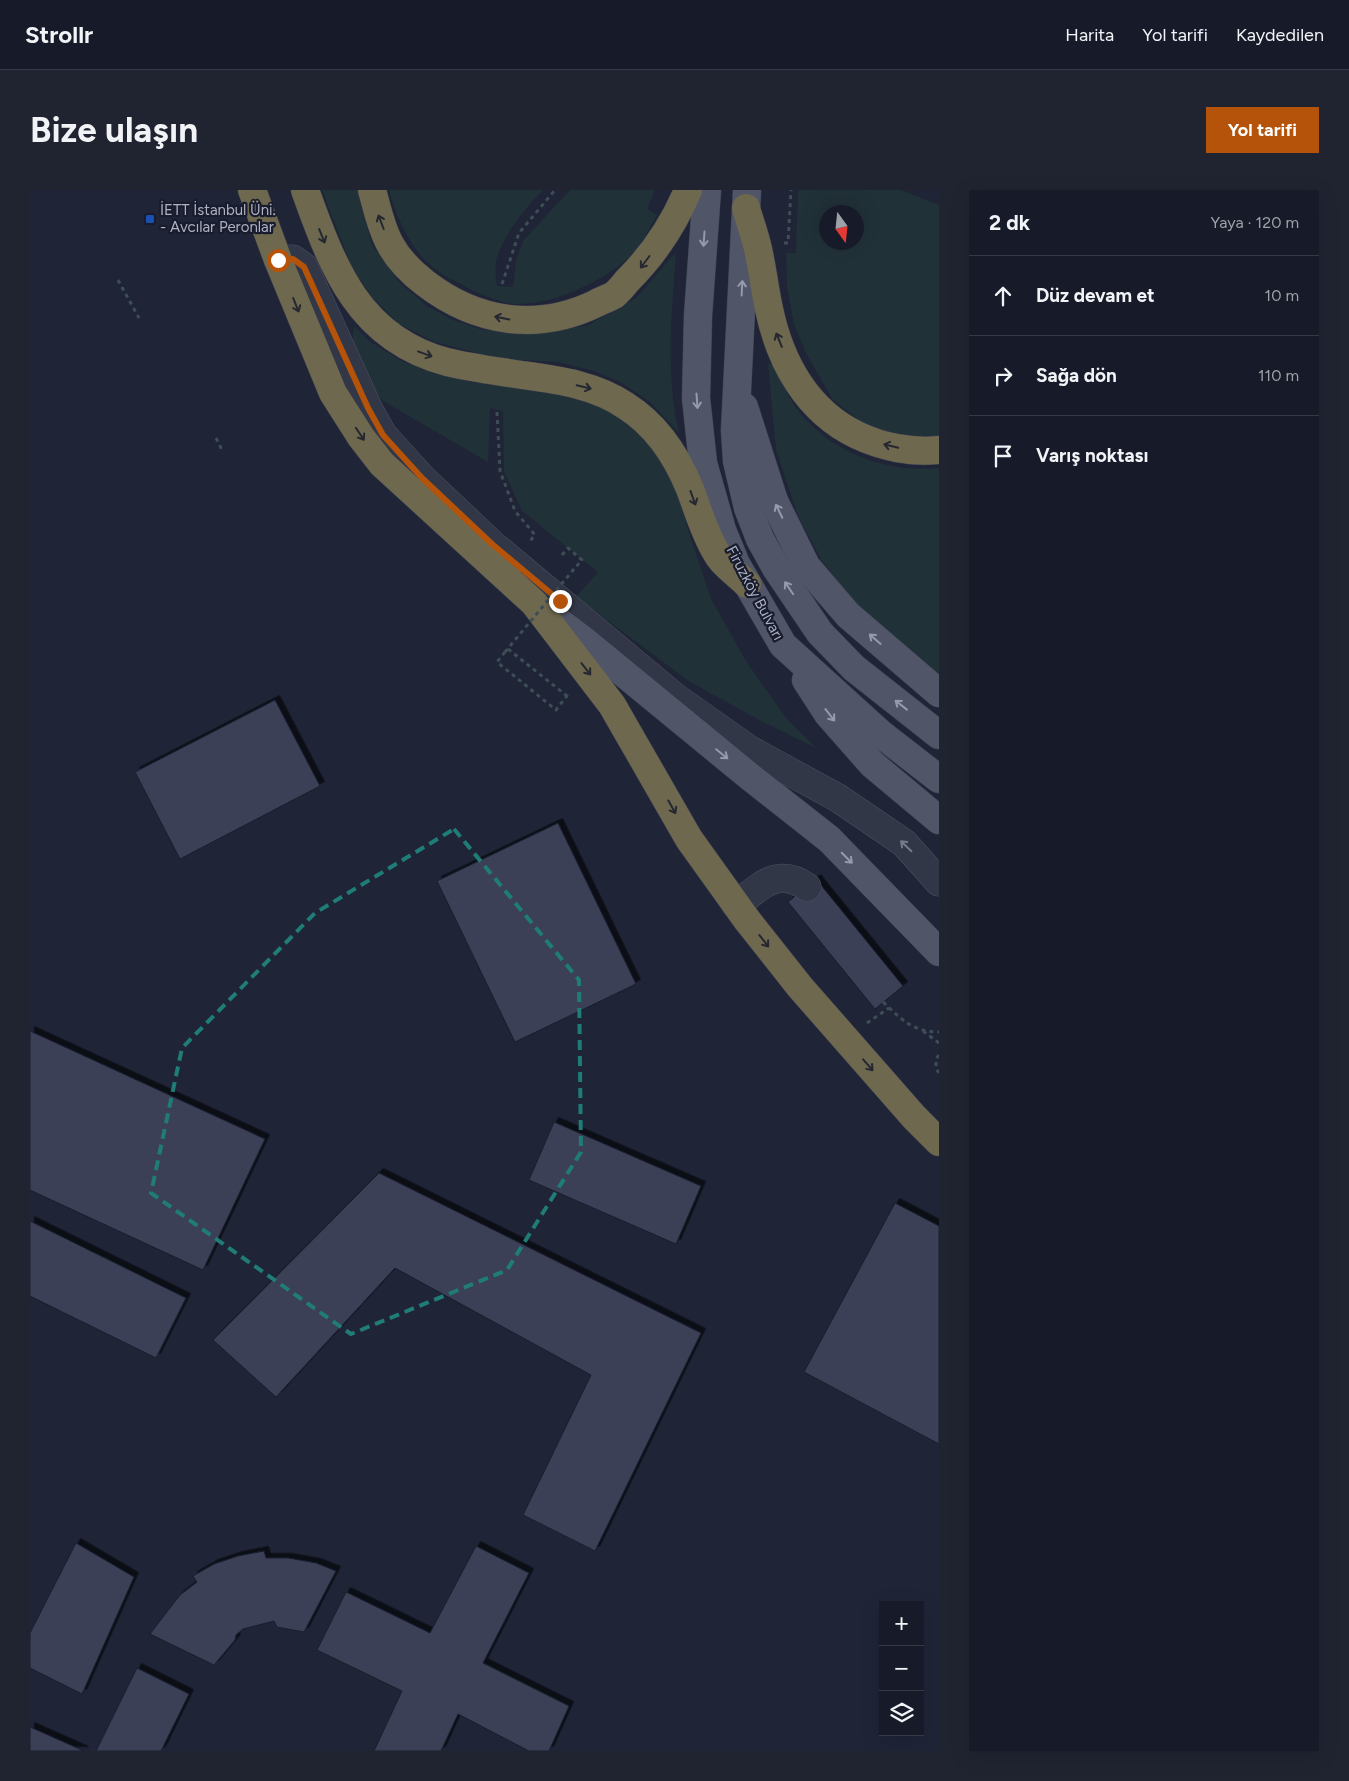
<!DOCTYPE html>
<html lang="tr">
<meta charset="utf-8">
<style>
body{margin:0;font-family:Figtree,sans-serif;background:#202431;color:#f1f3f6}
.controls{position:absolute;right:15px;bottom:15px;display:grid;overflow:hidden;border-radius:0px;box-shadow:0 5px 20px #0002}
.controls button{width:45px;height:45px;display:grid;place-items:center;padding:0;border:0;border-bottom:1px solid #363946;background:#171b29;color:#f1f3f6;font:25px sans-serif}
.compass{position:absolute;left:789px;top:15px;width:45px;height:45px;border-radius:50%;background:#171b29;box-shadow:0 5px 20px #0002;rotate:165deg}
.stop{position:absolute;width:15px;height:15px;margin:-11px;border:4px solid #b45309;border-radius:50%;background:#fff}
.stop.end{background:#b45309;border-color:#fff;box-shadow:0 1px 5px #0008}
.list{margin:0;padding:0;list-style:none}
h2{display:flex;justify-content:space-between;align-items:center;height:65px;margin:0;padding:0 20px;font-size:21px}
h2 small{font-size:16px;font-weight:400;color:#9ea1a8}
.list li{display:grid;grid-template-columns:32px 1fr auto;gap:15px;align-items:center;box-sizing:border-box;height:80px;padding:0 20px;border-top:1px solid #363946}
.list b{display:block;font-size:19px;white-space:nowrap}
.list em{font-size:16px;font-style:normal;color:#9ea1a8}
.icon{flex:none;width:28px;height:28px;fill:none;stroke:currentColor;stroke-width:2;stroke-linecap:round;stroke-linejoin:round}
.map{position:relative;flex:none;width:909px;height:1561px;overflow:hidden;border-radius:0px}
header{display:flex;align-items:center;gap:30px;box-sizing:border-box;height:70px;padding:0 25px;background:#171b29;border-bottom:1px solid #363946}
header strong{font-size:24px}
nav{display:flex;gap:28px;margin-inline-start:auto;font-size:18px}
.intro{display:flex;align-items:center;justify-content:space-between;box-sizing:border-box;height:120px;padding:0 30px}
h1{margin:0;font-size:35px}
.button{padding:12px 22px;border-radius:0px;background:#b45309;color:#fff;font-size:18px;font-weight:700}
main{display:flex;gap:30px;padding:0 30px}
aside{flex:1;background:#171b29;border-radius:0px;box-shadow:0 5px 20px #0002}
.map>svg:first-child{display:block}
</style>
<header>
<strong>Strollr</strong>
<nav><a>Harita</a><a>Yol tarifi</a><a>Kaydedilen</a></nav>
</header>
<div class="intro"><h1>Bize ulaşın</h1><a class="button">Yol tarifi</a></div>
<main>
<div class="map">
<svg width="909" height="1561" viewBox="0 0 909 1561">
<defs>
<filter id="shadow"><feDropShadow dx="4.5" dy="-4.5" stdDeviation="0" flood-color="#0009"/></filter>
</defs>
<rect width="100%" height="100%" fill="#1f2437"/>
<g fill="#213138" fill-rule="evenodd">
<path d="M292,0H328L330,12L342,55L370,93L397,116L423,130L450,139L485,144L520,142L558,135L606,108L646,62C642,122 635,184 649,243L620,212L592,193L564,181L528,172L490,170L451,164L405,152L369,134L343,108L322,78Z"/>
<path d="M359,0H513C496,17 470,49 466,72C465,80 466,89 467,96L483,97L486,71L493,51L540,0H625L617,19L627,25C620,36 612,55 603,64C574,91 523,116 483,114C468,112 453,105 440,99C425,91 410,84 398,73C379,56 365,24 359,0Z"/>
<path d="M768,0H871L909,15V248L876,246L838,237L803,210L776,163L764,134L757,97L756,63H766ZM796,22H826V52H796Z"/>
<path d="M324,136L339,151L372,171L402,183L441,192L520,200L569,213L609,239L645,292L660,346L681,409L716,471L757,529L786,558L733,532L660,492L546,407L568,382L492,321L474,281L473,221L460,218L458,272L353,211C337,191 318,163 324,136Z"/>
<path d="M743,173C751,190 758,209 771,224C804,264 858,283 909,278V487L831,420L792,371L768,326L746,260L738,174Z"/>
</g>
<g fill="#3b4157" stroke="#1a1e2e" filter="url(#shadow)">
<path d="M245,510L290,596L150,669L105,582Z"/>
<path d="M528,633L606,794L485,852L407,691Z"/>
<path d="M786,689L873,796L845,819L758,712Z"/>
<path d="M0,841L235,949L173,1080L0,1000Z"/>
<path d="M524,932L671,996L646,1054L499,990Z"/>
<path d="M349,983L671,1143L565,1361L493,1325L561,1185L365,1078L246,1207L183,1150Z"/>
<path d="M865,1013L909,1036V1254L774,1182Z"/>
<path d="M0,1031L156,1108L126,1168L0,1106Z"/>
<path d="M46,1353L104,1387L52,1504L0,1478V1443Z"/>
<path d="M446,1356L499,1383L453,1473L539,1516L519,1561H499L428,1524L411,1561H344L372,1501L287,1460L316,1402L400,1443Z"/>
<path d="M234,1361L236,1368H258L286,1373L306,1381L274,1442L247,1437L244,1431L213,1439L206,1445L205,1450L184,1475L120,1444L150,1405L167,1392L163,1386L184,1374L208,1366Z"/>
<path d="M107,1478L159,1504L131,1561H66Z"/>
<path d="M0,1537L54,1561H0Z"/>
</g>
<g fill="none" stroke-linecap="round" stroke-linejoin="round">
<g stroke="#4d5162" stroke-width="29">
<g id="minor">
<path d="M248,70L263,69L274,77L338,218L353,245L392,288L462,354L645,507L720,560L808,608L874,653L909,692"/>
<path d="M706,715C730,697 747,676 777,697"/>
</g>
</g>
<g stroke="#3c4051" stroke-width="29">
<g id="major">
<path d="M677,0L668,126L666,208L673,273L692,340L706,374L753,455L851,544L909,589"/>
<path d="M717,0L705,240L707,271L718,318L730,349L746,378L790,443L824,478L909,545"/>
<path d="M714,217L744,311L776,376L818,425L909,503"/>
<path d="M516,422L557,453L719,586L799,649L909,762"/>
<path d="M776,490L798,524L842,574L909,630"/>
</g>
</g>
<g stroke="#3a3e4f" stroke-width="29">
<g id="highway">
<path d="M222,0L248,70L303,203L331,247L352,274L504,413L582,515L659,649L717,730L770,797L884,927L909,952"/>
<path d="M275,0C303,78 329,149 417,172C442,178 467,181 492,185C528,190 566,195 596,216C626,235 647,267 660,299C668,320 674,342 686,362C692,374 707,384 717,394"/>
<path d="M342,0C347,18 351,38 360,54C368,69 382,83 395,93C447,133 508,142 567,113C572,110 579,108 584,105C589,101 593,96 597,91C623,65 644,34 658,0"/>
<path d="M716,18C719,29 723,40 726,51C732,73 734,96 739,119C750,172 777,221 827,245C852,257 882,263 909,260"/>
</g>
</g>
<g stroke="#3e4e55" stroke-width="3" stroke-dasharray="4 4" stroke-linecap="butt">
<path d="M754,53H758L761,0"/>
<path d="M88,90L109,128"/>
<path d="M472,94L489,43L525,0"/>
<path d="M467,222L470,281L485,321L505,345L500,351"/>
<path d="M186,248L193,262"/>
<path d="M532,365L538,358L552,370L544,379"/>
<path d="M478,459L537,506"/>
<path d="M475,462L467,472L526,520L540,502"/>
<path d="M853,812C871,829 883,842 909,842"/>
<path d="M837,833L859,818"/>
<path d="M893,841L909,853"/>
<path d="M909,865L906,869V878L909,883"/>
</g>
<use href="#minor" stroke="#323747" stroke-width="28"/>
<use href="#major" stroke="#505568" stroke-width="28"/>
<use href="#highway" stroke="#6e684f" stroke-width="28"/>
<path stroke="#3e4e55" stroke-width="3" stroke-dasharray="4 4" stroke-linecap="butt" d="M475,462L544,379"/>
</g>
<defs><path id="oneway-shaft" d="M-6 0H5M1.5-3L5.5 0L1.5 3" fill="none" stroke-width="1.6" stroke-linecap="round" stroke-linejoin="round" transform="scale(1.25)"/></defs>
<g stroke="#252731">
<use href="#oneway-shaft" transform="translate(351 32) rotate(-111)"/>
<use href="#oneway-shaft" transform="translate(292 46) rotate(68)"/>
<use href="#oneway-shaft" transform="translate(615 72) rotate(127)"/>
<use href="#oneway-shaft" transform="translate(266 115) rotate(68)"/>
<use href="#oneway-shaft" transform="translate(472 128) rotate(-169)"/>
<use href="#oneway-shaft" transform="translate(749 150) rotate(-112)"/>
<use href="#oneway-shaft" transform="translate(395 164) rotate(20)"/>
<use href="#oneway-shaft" transform="translate(554 197) rotate(13)"/>
<use href="#oneway-shaft" transform="translate(330 244) rotate(56)"/>
<use href="#oneway-shaft" transform="translate(861 256) rotate(-166)"/>
<use href="#oneway-shaft" transform="translate(663 308) rotate(70)"/>
<use href="#oneway-shaft" transform="translate(556 479) rotate(52)"/>
<use href="#oneway-shaft" transform="translate(642 617) rotate(61)"/>
<use href="#oneway-shaft" transform="translate(734 751) rotate(52)"/>
<use href="#oneway-shaft" transform="translate(838 875) rotate(49)"/>
</g>
<g stroke="#959aad">
<use href="#oneway-shaft" transform="translate(674 49) rotate(94)"/>
<use href="#oneway-shaft" transform="translate(712 98) rotate(-87)"/>
<use href="#oneway-shaft" transform="translate(667 211) rotate(86)"/>
<use href="#oneway-shaft" transform="translate(749 321) rotate(-116)"/>
<use href="#oneway-shaft" transform="translate(759 398) rotate(-124)"/>
<use href="#oneway-shaft" transform="translate(845 449) rotate(-139)"/>
<use href="#oneway-shaft" transform="translate(871 515) rotate(-142)"/>
<use href="#oneway-shaft" transform="translate(800 525) rotate(52)"/>
<use href="#oneway-shaft" transform="translate(692 564) rotate(39)"/>
<use href="#oneway-shaft" transform="translate(817 668) rotate(45)"/>
</g>
<use stroke="#757a8c" href="#oneway-shaft" transform="translate(876 656) rotate(-136)"/>
<g fill="none" stroke-linecap="round" stroke-linejoin="round">
<path stroke="#b45309" stroke-width="6" d="M248,70L263,69L274,77L338,218L353,245L392,288L462,354L530,411"/>
</g>
<path fill="none" stroke="#1f7c77" stroke-width="4" stroke-dasharray="10 6" stroke-linejoin="round" d="M424,639L549,790L551,962L477,1080L321,1144L121,1003L152,858L285,723Z"/>
<rect fill="#1a4fb4" stroke="#181c2c" stroke-width="2" x="115" y="24" width="10" height="10" rx="2.5"/>
<g text-anchor="middle" stroke-width="4.5" stroke-linejoin="round" paint-order="stroke">
<g font-size="15" fill="#acb1c4" stroke="#181c2c" text-anchor="start">
<text x="130" y="25">İETT İstanbul Üni.<tspan x="130" dy="17">- Avcılar Peronlar</tspan></text>
</g>
<g font-size="15" fill="#acb1c4" stroke="#181c2c">
<text transform="translate(725 403) rotate(62)" y="5">Firuzköy Bulvarı</text>
</g>
</g>
</svg>
<div class="controls">
<button>+</button>
<button>−</button>
<button><svg class="icon" aria-label="layers" viewBox="0 0 24 24"><path d="M12 4l9 5-9 5-9-5zM3 14l9 5 9-5"/></svg></button>
</div>
<svg class="compass" viewBox="-18 -18 36 36"><path d="M0-13l5 13h-10z" fill="#e53935"/><path d="M0 13l5-13h-10z" fill="#9ea1a8"/></svg>
<div class="stop" style="left:248px;top:70px"></div>
<div class="stop end" style="left:530px;top:411px"></div>
</div>
<aside>
<h2>2 dk<small>Yaya · 120 m</small></h2>
<ul class="list">
<li><svg class="icon" aria-label="ahead" viewBox="0 0 24 24"><path d="M12 20V5M6 11l6-6 6 6"/></svg><div><b>Düz devam et</b></div><em>10 m</em></li>
<li><svg class="icon" aria-label="right" viewBox="0 0 24 24"><path d="M7 20v-9h11M14 6l5 5-5 5"/></svg><div><b>Sağa dön</b></div><em>110 m</em></li>
<li><svg class="icon" aria-label="arrive" viewBox="0 0 24 24"><path d="M6 21V4h12l-3 4 3 4H6"/></svg><div><b>Varış noktası</b></div></li>
</ul>
</aside>
</main>
